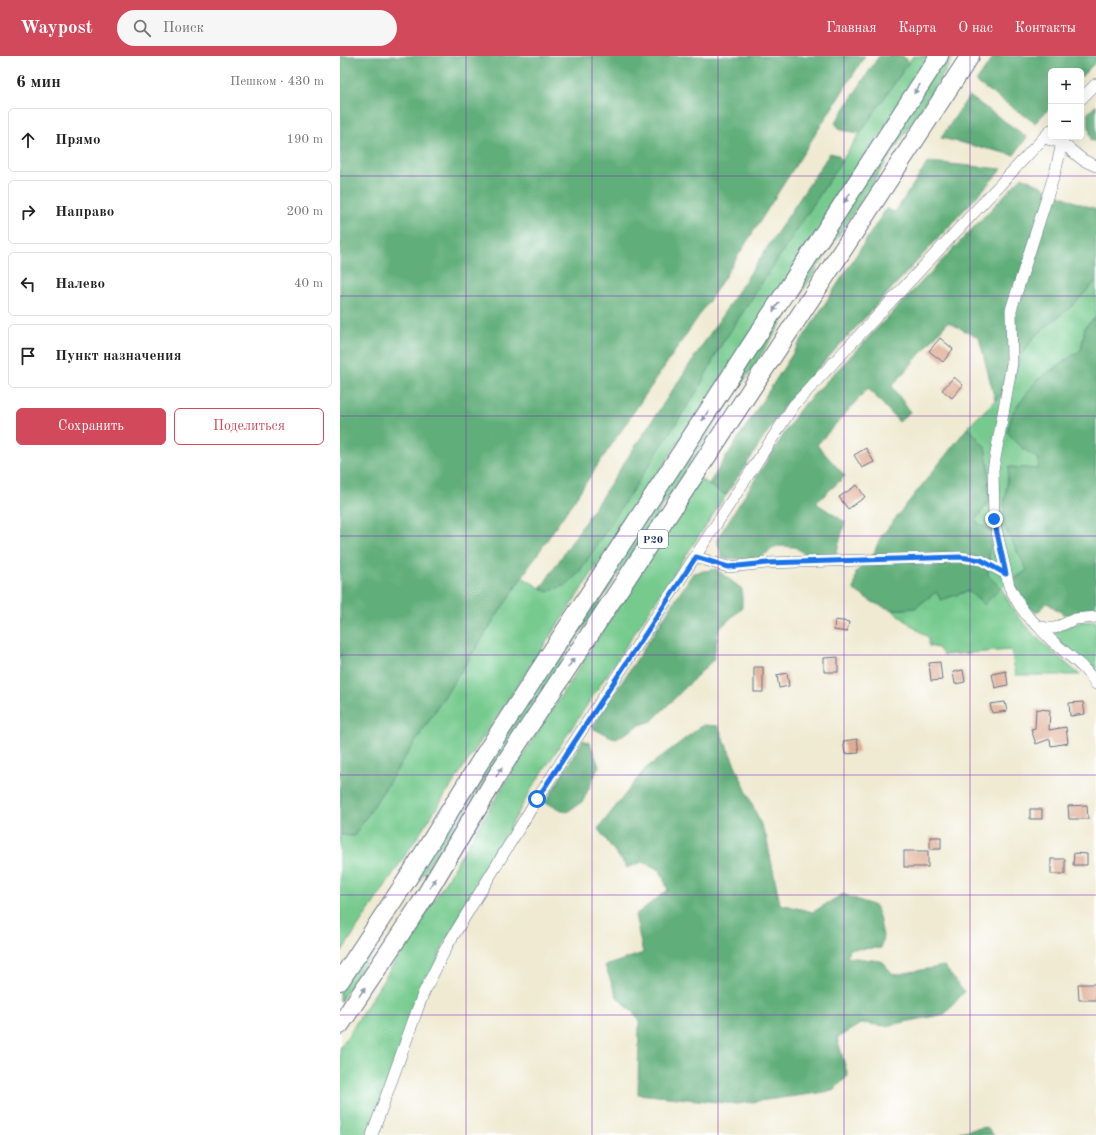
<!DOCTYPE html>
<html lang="ru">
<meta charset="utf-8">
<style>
body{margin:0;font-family:"Old Standard TT",serif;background:#f6f6f6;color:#222}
.controls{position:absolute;right:12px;top:12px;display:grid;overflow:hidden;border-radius:6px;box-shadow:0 4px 16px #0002}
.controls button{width:36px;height:36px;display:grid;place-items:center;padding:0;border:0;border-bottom:1px solid #e0e0e0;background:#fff;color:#222;font:20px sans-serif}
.stop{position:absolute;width:12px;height:12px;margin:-9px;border:3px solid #1a73e8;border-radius:50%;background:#fff}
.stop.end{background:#1a73e8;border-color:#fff;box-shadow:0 1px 4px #0008}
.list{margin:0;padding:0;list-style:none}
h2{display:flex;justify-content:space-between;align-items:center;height:52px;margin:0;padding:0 16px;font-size:17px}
h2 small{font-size:13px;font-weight:400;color:#767676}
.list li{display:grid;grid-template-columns:26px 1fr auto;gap:12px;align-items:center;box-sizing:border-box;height:64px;margin:0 8px 8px;padding:0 8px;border:1px solid #e0e0e0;border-radius:6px}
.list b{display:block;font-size:15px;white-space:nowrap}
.list em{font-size:13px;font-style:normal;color:#767676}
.actions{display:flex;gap:8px;padding:12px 16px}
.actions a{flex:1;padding:9px 0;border:1px solid #d1495b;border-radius:6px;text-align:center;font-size:14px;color:#d1495b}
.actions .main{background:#d1495b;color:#fff}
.icon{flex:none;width:22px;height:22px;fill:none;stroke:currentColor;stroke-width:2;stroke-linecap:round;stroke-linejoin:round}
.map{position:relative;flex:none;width:756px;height:1079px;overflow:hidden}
header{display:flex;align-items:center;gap:24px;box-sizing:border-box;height:56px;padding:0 20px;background:#d1495b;color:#fff}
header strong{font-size:19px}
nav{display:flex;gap:22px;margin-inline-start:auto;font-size:14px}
.search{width:280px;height:36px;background:#f6f6f6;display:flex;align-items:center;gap:10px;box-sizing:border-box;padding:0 14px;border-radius:22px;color:#767676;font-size:15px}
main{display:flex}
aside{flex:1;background:#fff}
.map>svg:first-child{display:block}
</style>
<header>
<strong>Waypost</strong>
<div class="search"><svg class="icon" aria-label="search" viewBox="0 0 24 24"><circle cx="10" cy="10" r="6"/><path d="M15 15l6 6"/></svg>Поиск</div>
<nav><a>Главная</a><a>Карта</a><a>О нас</a><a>Контакты</a></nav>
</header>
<main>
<aside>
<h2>6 мин<small>Пешком · 430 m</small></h2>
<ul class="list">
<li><svg class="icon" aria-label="ahead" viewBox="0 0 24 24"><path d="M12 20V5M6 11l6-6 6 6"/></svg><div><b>Прямо</b></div><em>190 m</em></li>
<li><svg class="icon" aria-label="right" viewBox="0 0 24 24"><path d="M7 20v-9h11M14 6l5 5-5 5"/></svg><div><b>Направо</b></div><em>200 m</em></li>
<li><svg class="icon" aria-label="left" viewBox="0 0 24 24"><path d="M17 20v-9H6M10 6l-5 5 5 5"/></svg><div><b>Налево</b></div><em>40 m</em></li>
<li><svg class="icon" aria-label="arrive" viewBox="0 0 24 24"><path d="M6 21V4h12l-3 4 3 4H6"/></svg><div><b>Пункт назначения</b></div></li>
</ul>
<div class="actions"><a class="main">Сохранить</a><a>Поделиться</a></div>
</aside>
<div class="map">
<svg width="756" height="1079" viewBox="0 0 756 1079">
<rect width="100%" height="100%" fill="#fff"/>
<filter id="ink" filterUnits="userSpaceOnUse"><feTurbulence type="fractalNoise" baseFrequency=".025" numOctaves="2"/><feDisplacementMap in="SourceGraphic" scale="8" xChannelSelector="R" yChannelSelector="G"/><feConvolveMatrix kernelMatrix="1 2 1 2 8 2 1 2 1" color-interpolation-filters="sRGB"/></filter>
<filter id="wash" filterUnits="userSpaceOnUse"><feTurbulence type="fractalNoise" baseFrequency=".012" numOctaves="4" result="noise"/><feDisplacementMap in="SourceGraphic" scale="16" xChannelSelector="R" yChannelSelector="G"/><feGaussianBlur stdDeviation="0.9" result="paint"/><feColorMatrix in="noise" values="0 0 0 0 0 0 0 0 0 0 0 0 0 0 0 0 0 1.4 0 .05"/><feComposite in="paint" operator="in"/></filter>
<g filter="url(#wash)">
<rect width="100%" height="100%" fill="#efead1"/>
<g fill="#76ca8e" stroke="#487c76">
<path d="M573,0H592L453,213L0,898V779L14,780L182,521L207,536L358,334L378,294L520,77Z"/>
<path d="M605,0H615L0,946V933Z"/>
<path d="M756,225V261L745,271L741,294L697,324L682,392L699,403L698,413L669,411L662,466L687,514L661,532C665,538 668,545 672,551C687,576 718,600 740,619H676L671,594L604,599L598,592L589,590V582L576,573L552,554L575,552L596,536L601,544L628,535L661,532L648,519L651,475L635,465L649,414L645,391L628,371L655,344L672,329L680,300L694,281L733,249Z"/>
<path d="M360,423L386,439L192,732L104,888L31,1073L25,1079H0V992L90,851L170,719Z"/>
<path d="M756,565V619L713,581L714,578L716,575L740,566Z"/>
</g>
<g fill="#60ae79" stroke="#3e6e6c">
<path d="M0,0H525L375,236L182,521L14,780L0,779Z"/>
<path d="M539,0H563L569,6L520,77L501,74L495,67Z"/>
<path d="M654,0H756V6L741,21V15H711V51L695,67L636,26Z"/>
<path d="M629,40L687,81L674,99L601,82Z"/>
<path d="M756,49V86L751,84L747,58Z"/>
<path d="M490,97L498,99L502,105L378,294L358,334L238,518L226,529L207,536L201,532Z"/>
<path d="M588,106L662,113L448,345L386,439L368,429L546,153L555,156Z"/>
<path d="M682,121L735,146L756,153V225L733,249L694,281L680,300L672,329L655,344L639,282L608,266L552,330L570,356L559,366L528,332L477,389L505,420L476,447L505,466L496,498L469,501L455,491L437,490L416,504L382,502L377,483L460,353Z"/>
<path d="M756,261V556H753L725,559L707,547L697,557L684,549L672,525L687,514L662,466L669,411L698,413L699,403L682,392L667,376L673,356L697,324L741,294L745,271Z"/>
<path d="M628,371L645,391L649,414V445L635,465L651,475L648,519L661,532L644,549L628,535L601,544L596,536L575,552L552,554L534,547L514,534L516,516L534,497L540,482Z"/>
<path d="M376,513L402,533V552L379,573L373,604L312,665L300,669L276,683L252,672L353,517Z"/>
<path d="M363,669L378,670L426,780L440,848L473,856L503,838L537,851L543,880L541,892L509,893L507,901L541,905L554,919L604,910L624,936L605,958L545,970L522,967L497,982L508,1020L493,1035L397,1048L298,1038L299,963L277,941L265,910L303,897L295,859L328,834L320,814L303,806L287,812L258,773L305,713Z"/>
<path d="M243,684L250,687L259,710L243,745L227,756L205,747Z"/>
<path d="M646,1071L654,1079H614L619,1076Z"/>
</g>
<g id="blocks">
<g fill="#dfab93">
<path d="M600,282L613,293L603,306L589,295Z"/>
<path d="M614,321L623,329L612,342L602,334Z"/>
<path d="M526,392L534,406L522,412L514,399Z"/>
<path d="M517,429L525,441L508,453L499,441Z"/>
<path d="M495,564L509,566L507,576L494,574Z"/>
<path d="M498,601V616H484V602Z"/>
<path d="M600,606L602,624L591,625L589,607Z"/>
<rect x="414" y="611" width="9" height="25"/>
<path d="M623,614L625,626L615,628L613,616Z"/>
<path d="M666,615L668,629L655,632L652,618Z"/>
<path d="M447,617L449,630L439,632L437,619Z"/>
<path d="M665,646L667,655L652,657L650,648Z"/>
<path d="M743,646L745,658L730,660L729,647Z"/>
<path d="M696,653L710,654L709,674L726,671L728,687L711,690L710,683L696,688L691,673L695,672Z"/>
<path d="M517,683L519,697L505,698L503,685Z"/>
<path d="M747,749L748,763H729L728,750Z"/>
<rect x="690" y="753" width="12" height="10"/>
<rect x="590" y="781" width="11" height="12"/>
<rect x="564" y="795" width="24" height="16"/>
<path d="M734,797L747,798V809H733Z"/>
<rect x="711" y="803" width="14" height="15"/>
<path d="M738,928H756V944H739Z"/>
</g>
</g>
</g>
<g filter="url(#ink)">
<use href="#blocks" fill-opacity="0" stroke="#657086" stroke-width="1"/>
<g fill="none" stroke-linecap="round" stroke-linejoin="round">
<g stroke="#657086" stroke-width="12">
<g id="street">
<path d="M741,43L756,28"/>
<path d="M722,81V87L716,113L671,254L672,307L653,414L654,463L669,530L680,550L688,561L698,570L707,572H715L735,563L756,561"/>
<path d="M704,82L722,87L743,104L756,110"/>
<path d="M356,501L388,511L427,507L620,501L641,504L666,518"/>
<path d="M698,570C704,576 709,583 716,588C730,601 747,612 756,628"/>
<path d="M32,1079L83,938L107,890L197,743L454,349L711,74"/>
</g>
</g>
<g stroke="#657086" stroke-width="20">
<g id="primary">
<path d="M0,925L70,819L143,701L599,0"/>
<path d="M0,969L81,847L161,713L481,227L630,0"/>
</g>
</g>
<use href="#street" stroke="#fff" stroke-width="11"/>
<use href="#primary" stroke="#fff" stroke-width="18"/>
</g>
<defs><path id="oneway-solid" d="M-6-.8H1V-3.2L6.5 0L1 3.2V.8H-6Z"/></defs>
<g fill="#8d97ae">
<use href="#oneway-solid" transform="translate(577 33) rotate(123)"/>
<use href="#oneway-solid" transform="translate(507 142) rotate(123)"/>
<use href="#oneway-solid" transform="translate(436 251) rotate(123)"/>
<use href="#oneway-solid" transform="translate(365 360) rotate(123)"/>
<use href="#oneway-solid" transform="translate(231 607) rotate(-57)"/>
<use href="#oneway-solid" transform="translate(159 716) rotate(-59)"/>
<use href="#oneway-solid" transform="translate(93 827) rotate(-59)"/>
<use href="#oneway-solid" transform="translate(22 936) rotate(-56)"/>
</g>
</g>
<g fill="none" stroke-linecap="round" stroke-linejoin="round" filter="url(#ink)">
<path stroke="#1a73e8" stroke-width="5" d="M197,743L356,501L388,511L427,507L620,501L641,504L666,518L654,463"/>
</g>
<path fill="none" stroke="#7b2cbf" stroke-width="1" stroke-opacity="0.55" d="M126,0V1079M252,0V1079M378,0V1079M504,0V1079M630,0V1079M0,120H756M0,240H756M0,360H756M0,480H756M0,599H756M0,719H756M0,839H756M0,959H756"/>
<g text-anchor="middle" stroke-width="3.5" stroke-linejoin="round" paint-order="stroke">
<rect fill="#fff" stroke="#5f6d8e" stroke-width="1" x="298" y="474" width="30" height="18" rx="3"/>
<g font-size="11" font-weight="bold" fill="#1b2f5e">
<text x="313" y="487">Р20</text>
</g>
</g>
</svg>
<div class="controls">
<button>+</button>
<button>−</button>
</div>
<div class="stop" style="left:197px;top:743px"></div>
<div class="stop end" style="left:654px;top:463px"></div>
</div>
</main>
